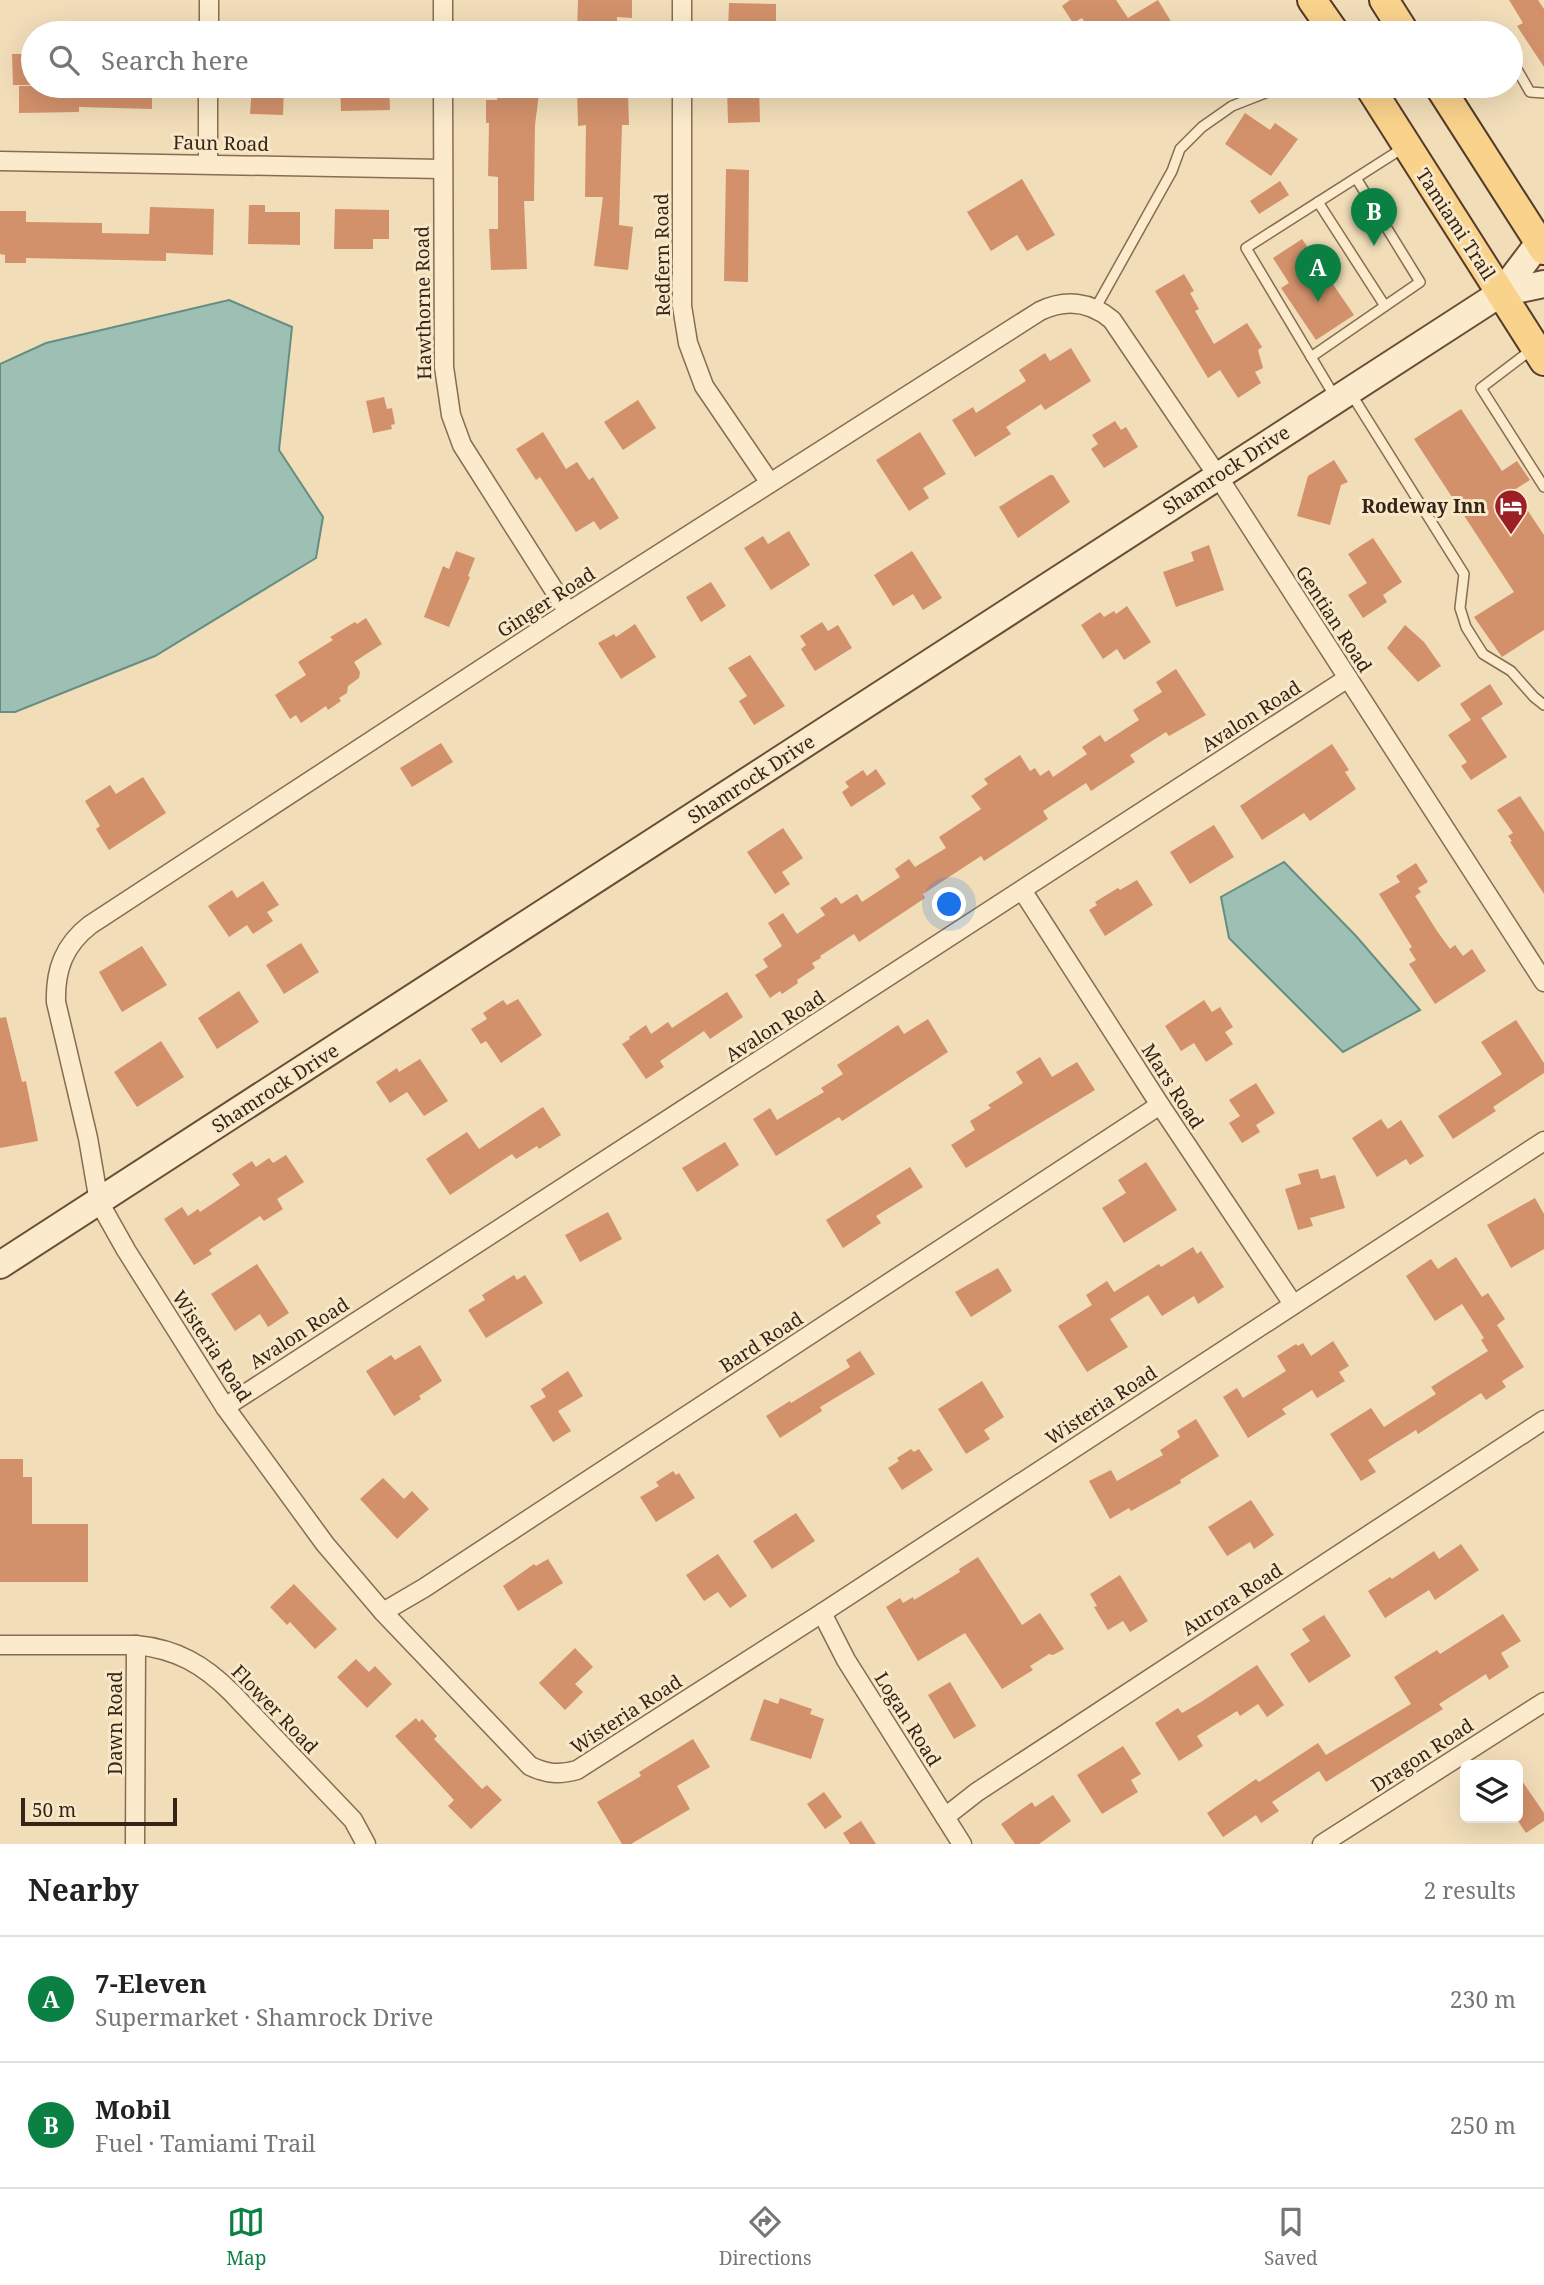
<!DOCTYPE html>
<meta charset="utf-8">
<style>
body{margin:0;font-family:"Noto Serif",serif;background:#f2f2f2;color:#222}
.controls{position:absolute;right:21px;bottom:21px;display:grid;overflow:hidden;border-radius:10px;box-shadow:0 7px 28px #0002}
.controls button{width:63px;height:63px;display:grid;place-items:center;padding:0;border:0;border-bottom:2px solid #e0e0e0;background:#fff;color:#222;font:35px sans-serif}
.scale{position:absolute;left:21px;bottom:18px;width:156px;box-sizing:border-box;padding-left:7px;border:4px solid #352519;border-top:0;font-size:19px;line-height:24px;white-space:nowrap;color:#352519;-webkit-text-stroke:5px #f8e8c8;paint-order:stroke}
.you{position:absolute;left:950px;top:905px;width:24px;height:24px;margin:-18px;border:5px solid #fff;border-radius:50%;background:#1a73e8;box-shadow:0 0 0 10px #1a73e833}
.badge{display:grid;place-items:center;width:46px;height:46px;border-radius:50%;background:#0b8043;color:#fff;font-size:23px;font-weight:700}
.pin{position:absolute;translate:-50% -58px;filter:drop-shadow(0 2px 4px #0008)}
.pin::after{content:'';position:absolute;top:37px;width:24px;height:21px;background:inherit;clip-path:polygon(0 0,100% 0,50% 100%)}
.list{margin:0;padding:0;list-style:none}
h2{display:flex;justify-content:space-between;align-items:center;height:91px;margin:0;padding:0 28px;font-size:30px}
h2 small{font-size:23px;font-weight:400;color:#767676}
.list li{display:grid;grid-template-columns:46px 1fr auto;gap:21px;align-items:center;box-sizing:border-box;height:126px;padding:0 28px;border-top:2px solid #e0e0e0}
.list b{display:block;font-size:26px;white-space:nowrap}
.list p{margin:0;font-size:23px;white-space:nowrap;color:#767676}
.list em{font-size:23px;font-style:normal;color:#767676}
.icon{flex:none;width:38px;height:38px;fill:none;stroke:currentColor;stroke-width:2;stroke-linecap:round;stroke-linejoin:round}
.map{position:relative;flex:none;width:1544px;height:1844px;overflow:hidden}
.search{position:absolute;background:#fff;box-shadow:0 7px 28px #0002;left:21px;right:21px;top:21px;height:77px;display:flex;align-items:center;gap:18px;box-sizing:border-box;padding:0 24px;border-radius:38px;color:#767676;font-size:26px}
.sheet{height:343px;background:#fff}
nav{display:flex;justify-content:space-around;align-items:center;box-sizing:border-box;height:98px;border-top:2px solid #e0e0e0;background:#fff;font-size:19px;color:#767676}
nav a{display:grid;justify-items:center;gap:4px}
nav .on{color:#0b8043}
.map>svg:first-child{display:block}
</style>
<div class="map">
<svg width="1544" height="1844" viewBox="0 0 1544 1844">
<rect width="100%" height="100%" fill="#f1ddb8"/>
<g fill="#9ec0b4" stroke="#658e82" stroke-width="2">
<path d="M229,300L292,327L279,450L323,517L316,558L155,656L15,712H0V364L46,343Z"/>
<path d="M1284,862L1356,936L1420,1010L1343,1052L1229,938L1221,897Z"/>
</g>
<g fill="#d2916b">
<path d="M578,0H632V18L617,17V33H577Z"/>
<path d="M1070,0H1116L1128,18L1158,0L1178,33H1092L1082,18L1073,23L1062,6Z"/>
<path d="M1509,0H1538L1544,9V67L1517,26L1523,23Z"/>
<path d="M729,3L776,4V33H737V30H728Z"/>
<path d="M12,54H33V85H13Z"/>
<path d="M19,86H65V89L152,86V109L79,107V112L19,113Z"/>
<path d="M252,86H284L283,115L250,114Z"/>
<path d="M340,86H389L390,110L341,111Z"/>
<path d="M498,86H540L535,125L534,201H524L527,269L491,270L489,229H498V177L488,176L489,123H486V100H497Z"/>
<path d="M577,86H621L622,95H628L629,125H622L619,225L633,227L628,270L594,266L603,197H585L586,125L578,126Z"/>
<path d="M727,86H759L760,122L728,123Z"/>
<path d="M1245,113L1270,130L1275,123L1298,139L1271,176L1225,144Z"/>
<path d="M726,169L749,170L748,282L724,281Z"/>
<path d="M1022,179L1055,235L1027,251L1017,235L991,251L967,212Z"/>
<path d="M1280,181L1289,195L1259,214L1250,201Z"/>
<path d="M249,205H265V212H300V245L248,244Z"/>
<path d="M150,207L214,209L213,255L166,253V261L26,258V263H5V255L0,254V211H26V222L102,223V233L149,234Z"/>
<path d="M335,209L389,210V239H373V249H334Z"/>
<path d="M1302,239L1354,315L1316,340L1281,288L1289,283L1273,258Z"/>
<path d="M1184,274L1194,291L1190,293L1199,309L1195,311L1214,344L1247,323L1262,347L1258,350L1263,368L1255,372L1261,383L1238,398L1220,370L1208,378L1155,291Z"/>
<path d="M1071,348L1091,381L1045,410L1041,404L1006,427L1011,434L975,457L952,420L973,407L976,413L1026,381L1019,370L1045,353L1050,361Z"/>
<path d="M384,397L387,409L392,408L395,424L391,425L392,429L373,433L366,401Z"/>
<path d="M638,400L656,428L623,450L604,422Z"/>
<path d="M1461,409L1502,471L1517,461L1530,480L1514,490L1544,535V630L1502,657L1474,617L1514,592L1414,439Z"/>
<path d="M1115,421L1121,430L1126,427L1138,447L1104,468L1091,449L1098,444L1092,435Z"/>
<path d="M543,432L566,469L577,462L589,480L593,477L619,518L600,530L594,521L576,532L540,477L536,480L516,449Z"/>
<path d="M920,432L946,474L923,488L929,498L909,511L876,460Z"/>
<path d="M1334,460L1348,482L1341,485L1330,525L1297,516L1308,476Z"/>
<path d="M1050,475H1053L1070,502L1018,538L999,507Z"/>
<path d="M789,531L810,565L771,590L744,548L763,536L768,544Z"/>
<path d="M1373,538L1402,582L1383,595L1387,602L1363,618L1348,595L1367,583L1348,554Z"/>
<path d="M1209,545L1224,590L1176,607L1163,572L1194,561L1191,552Z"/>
<path d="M456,551L475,558L468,576L470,577L449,627L424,617L443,566L449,569Z"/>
<path d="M912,551L942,598L923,610L913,594L893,606L874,575Z"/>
<path d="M711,582L726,606L701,622L686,597Z"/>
<path d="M1127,606L1151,642L1124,660L1117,649L1103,659L1081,625L1100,612L1104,617L1114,611L1116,614Z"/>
<path d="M366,618L382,644L354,662L360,672L359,678L348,686L347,693L339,698L341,701L328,710L326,706L301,723L296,715L290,719L275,695L306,675L298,662L333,640L330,637L355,622L357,624Z"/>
<path d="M822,622L828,631L838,625L852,648L815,671L801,649L806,645L800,636Z"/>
<path d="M635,624L656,657L621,679L598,643L614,634L616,637Z"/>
<path d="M1405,625L1424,642L1441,666L1418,682L1387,648Z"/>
<path d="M750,655L785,706L754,725L739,701L747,696L728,668Z"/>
<path d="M1176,669L1206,715L1169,736L1166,732L1130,755L1135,762L1091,791L1086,783L1043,811L1048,819L984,861L981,856L923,894L925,898L859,942L854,934L820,956L821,958L812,963L815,968L797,980L798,983L782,994L780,991L770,998L755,975L768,967L763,959L782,946L768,923L783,913L797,934L825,915L820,908L836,897L841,904L857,894L862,902L900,877L895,869L909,859L915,867L946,848L939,837L981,809L971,796L988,784L984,779L1020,755L1030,771L1035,768L1040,776L1049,770L1053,777L1087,754L1082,747L1100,735L1105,742L1139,720L1133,710L1162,692L1156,682Z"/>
<path d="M1490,684L1503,704L1481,718L1507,757L1471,780L1461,766L1467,762L1448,735L1471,720L1460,704Z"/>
<path d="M441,743L453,762L412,787L400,768Z"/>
<path d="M1332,744L1349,770L1345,772L1356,789L1310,821L1304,813L1262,840L1240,806Z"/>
<path d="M876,769L886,784L851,807L842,792L849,787L845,782L863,770L867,776Z"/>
<path d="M143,777L166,813L109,850L96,829L100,826L85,801L110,785L116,794Z"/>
<path d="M1520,796L1544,832V894L1510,842L1512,841L1508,836L1513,833L1497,810Z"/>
<path d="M1214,825L1234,857L1190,884L1170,852Z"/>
<path d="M783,828L803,858L782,872L790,884L775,894L747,852Z"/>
<path d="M1416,863L1428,882L1418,888L1421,892L1415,896L1437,931L1450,949L1455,945L1463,956L1472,949L1486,971L1435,1004L1409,964L1416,960L1409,949L1412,947L1379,894L1400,882L1396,876Z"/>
<path d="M1137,880L1153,905L1105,936L1089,910L1097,905L1095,902L1118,888L1120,890Z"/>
<path d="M263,881L279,905L267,912L273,921L253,934L247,925L229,937L208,906L232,890L237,898Z"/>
<path d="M301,943L319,972L284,994L266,965Z"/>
<path d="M142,946L167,985L122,1012L99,972Z"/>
<path d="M239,991L259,1022L217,1049L198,1018Z"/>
<path d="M727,992L743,1017L710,1039L704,1031L660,1061L664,1067L646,1079L622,1044L630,1039L629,1037L646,1025L651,1034L668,1022L672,1028Z"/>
<path d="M518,999L542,1035L501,1063L486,1041L481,1044L471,1029L487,1019L483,1013L503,1000L507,1005Z"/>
<path d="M1204,1000L1212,1012L1220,1007L1233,1027L1225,1032L1233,1044L1206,1062L1194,1043L1181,1051L1165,1026Z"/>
<path d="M6,1017L22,1082L26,1081L38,1141L0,1148V1018Z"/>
<path d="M928,1019L948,1052L842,1121L839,1117L776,1156L753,1119L770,1108L777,1120L824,1092L821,1088L843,1074L837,1065L898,1025L904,1034Z"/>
<path d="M1516,1020L1544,1063V1073L1493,1107L1496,1111L1453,1139L1438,1116L1502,1074L1481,1042Z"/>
<path d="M161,1041L184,1077L137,1107L114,1072Z"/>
<path d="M1040,1057L1052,1077L1077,1062L1095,1090L966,1168L951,1145L975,1130L970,1121L991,1108L988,1105L1023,1083L1016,1072Z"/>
<path d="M420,1059L448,1101L424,1116L407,1092L390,1103L376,1082L397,1068L399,1072Z"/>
<path d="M1256,1083L1275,1113L1256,1125L1260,1132L1242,1143L1229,1123L1240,1116L1229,1100Z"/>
<path d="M543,1107L561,1135L539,1149L537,1146L516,1159L512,1154L450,1195L426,1159L467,1132L479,1149Z"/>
<path d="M1381,1119L1388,1129L1401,1120L1424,1156L1410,1165L1406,1159L1377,1177L1352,1138Z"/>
<path d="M725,1142L739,1165L697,1192L682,1168Z"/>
<path d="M286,1155L304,1182L277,1199L283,1209L264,1221L260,1216L209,1250L212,1254L194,1265L164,1219L182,1207L188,1216L198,1209L200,1212L240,1185L232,1174L252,1161L256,1167L269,1158L273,1163Z"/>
<path d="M1146,1162L1177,1210L1124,1243L1102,1208L1126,1193L1118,1180Z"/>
<path d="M910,1167L923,1187L876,1216L881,1223L843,1248L826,1220Z"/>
<path d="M1318,1169L1321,1179L1335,1175L1345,1208L1310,1218L1313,1226L1298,1230L1285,1189L1301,1184L1298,1174Z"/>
<path d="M1535,1198L1544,1214V1249L1511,1268L1487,1225Z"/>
<path d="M608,1212L622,1239L580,1262L565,1235Z"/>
<path d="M1193,1247L1197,1254L1201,1251L1224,1287L1198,1304L1194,1296L1162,1316L1148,1295L1110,1319L1128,1347L1087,1372L1058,1326L1092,1305L1086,1295L1107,1281L1114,1292L1159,1264L1161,1267Z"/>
<path d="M1456,1257L1482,1297L1488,1293L1505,1319L1497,1325L1524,1367L1502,1381L1506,1387L1486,1400L1481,1393L1418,1434L1416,1430L1368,1460L1376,1472L1361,1481L1330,1434L1371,1408L1384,1427L1436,1394L1431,1387L1488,1351L1481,1340L1484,1338L1462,1304L1435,1321L1406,1276L1431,1259L1438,1269Z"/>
<path d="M257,1264L289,1313L268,1327L260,1314L235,1331L211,1294Z"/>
<path d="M998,1268L1012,1291L971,1317L955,1292Z"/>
<path d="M514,1275L517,1280L525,1275L543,1303L486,1338L468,1310L485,1300L482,1295Z"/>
<path d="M1333,1341L1349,1366L1339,1372L1345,1381L1317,1398L1312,1390L1282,1409L1286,1414L1248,1438L1223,1397L1237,1388L1243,1398L1286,1371L1277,1356L1296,1344L1298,1346L1303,1343L1311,1356Z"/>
<path d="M420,1345L442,1381L419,1396L421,1399L394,1416L366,1371L391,1355L395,1360Z"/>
<path d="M860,1351L875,1374L820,1407L822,1411L780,1438L766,1416L790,1401L791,1403L850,1367L846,1360Z"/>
<path d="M568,1371L583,1396L558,1411L571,1431L553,1442L530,1406L546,1397L541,1389Z"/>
<path d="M982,1381L1004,1417L984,1430L990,1439L966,1454L938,1409Z"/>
<path d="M1196,1419L1219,1456L1180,1480L1181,1483L1131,1511L1129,1508L1110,1519L1089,1481L1111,1470L1117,1481L1163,1455L1160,1450L1180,1437L1177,1431Z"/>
<path d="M911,1449L914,1452L919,1449L933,1470L902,1490L888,1468L899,1461L897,1458Z"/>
<path d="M0,1459H23V1477H32V1524H88V1582H0Z"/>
<path d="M673,1471L676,1475L679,1473L695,1498L656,1522L640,1497L659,1486L656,1482Z"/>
<path d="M383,1478L404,1499L412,1491L429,1509L397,1539L360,1499Z"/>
<path d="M1251,1500L1274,1535L1254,1549L1250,1542L1227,1556L1208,1527Z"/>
<path d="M796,1513L815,1541L772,1569L753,1541Z"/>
<path d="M1461,1544L1479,1570L1435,1600L1429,1590L1385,1618L1368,1591L1390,1577L1392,1579L1434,1551L1439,1559Z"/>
<path d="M718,1554L747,1596L730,1608L718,1592L704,1601L686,1575Z"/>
<path d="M978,1557L1022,1625L1040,1613L1064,1649L1053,1655L1049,1654L1030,1666L1033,1670L1002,1689L965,1633L918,1661L886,1607L900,1598L903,1603L913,1597L914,1600L960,1572L959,1569Z"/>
<path d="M548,1559L563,1583L518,1611L503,1586L534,1564L536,1566Z"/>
<path d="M1120,1575L1148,1621L1130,1632L1123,1621L1108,1630L1094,1607L1097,1606L1090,1594Z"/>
<path d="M294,1584L337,1629L315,1649L290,1622L287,1625L270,1607Z"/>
<path d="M1503,1614L1521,1641L1501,1653L1509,1667L1489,1680L1486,1674L1439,1704L1443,1709L1326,1782L1319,1771L1272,1802L1279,1811L1261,1823L1256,1815L1223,1837L1207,1813L1256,1779L1259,1782L1318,1743L1326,1755L1411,1704L1394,1677L1437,1650L1440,1654Z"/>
<path d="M1324,1615L1351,1656L1309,1683L1290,1654L1310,1641L1302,1629Z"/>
<path d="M575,1648L593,1667L575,1684L583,1692L565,1710L539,1683Z"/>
<path d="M356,1659L369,1672L375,1666L392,1684L367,1708L337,1677Z"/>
<path d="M1257,1665L1284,1705L1267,1717L1258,1704L1240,1716L1237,1711L1197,1736L1203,1746L1179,1761L1155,1723L1178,1708L1182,1713L1201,1702Z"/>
<path d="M950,1682L976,1726L954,1739L928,1695Z"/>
<path d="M780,1698L812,1709L810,1714L824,1719L811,1759L750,1740L764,1699L778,1704Z"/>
<path d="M416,1718L419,1722L422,1719L437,1736L434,1739L482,1789L487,1785L502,1800L471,1829L448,1806L454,1800L395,1736Z"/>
<path d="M693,1739L710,1767L677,1786L690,1809L631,1844H622L597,1802L641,1776L639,1772Z"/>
<path d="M1123,1746L1141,1774L1131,1780L1138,1792L1102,1814L1077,1775Z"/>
<path d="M1518,1775L1544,1813V1821L1526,1833L1518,1821Z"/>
<path d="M824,1792L842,1817L825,1829L807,1804Z"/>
<path d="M1053,1795L1071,1821L1039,1844H1015L1001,1824L1032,1802L1035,1807Z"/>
<path d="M861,1821L876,1844H850L843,1833Z"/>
</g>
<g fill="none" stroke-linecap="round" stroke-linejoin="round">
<g stroke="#886c53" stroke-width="12">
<g id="lane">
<path d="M1511,59L1530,92L1544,93"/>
<path d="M1318,202L1385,306"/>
<path d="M1095,309L1172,171L1180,149L1202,127L1232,106L1283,86"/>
<path d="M1531,350L1481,388L1544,487"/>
<path d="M1311,357L1420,282L1356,178"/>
<path d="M1350,392L1464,574L1460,608L1466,627L1483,654L1511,671L1534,697L1544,705"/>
<path d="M1335,397L1246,248L1403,148"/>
</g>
</g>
<g stroke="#886c53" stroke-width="21">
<g id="street">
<path d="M209,33V0"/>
<path d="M443,33V0"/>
<path d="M682,33V0"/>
<path d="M443,86L444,367L451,415L462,445L568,612"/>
<path d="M682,86V306L688,343L704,386L770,483"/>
<path d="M0,161L442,169"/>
<path d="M208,163V86"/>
<path d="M1022,890L1160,1105L1293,1304"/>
<path d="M1544,982L1217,475L1112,320C1090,301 1065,299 1040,311L568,612L90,925C64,945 55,970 56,1002L88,1138L99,1202L126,1250L225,1407L325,1544L383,1612L530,1766C547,1774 559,1775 577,1770L822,1613L1544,1141"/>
<path d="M225,1407L1348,678"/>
<path d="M383,1612L424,1588L1160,1105"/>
<path d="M822,1613L846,1660L962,1844"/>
<path d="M0,1645H136C177,1649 204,1665 232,1693L353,1820L366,1844"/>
<path d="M945,1817L977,1792L1544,1420"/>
<path d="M135,1844L136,1645"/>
<path d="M1322,1844L1544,1702"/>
</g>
</g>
<g stroke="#694d36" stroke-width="30">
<g id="secondary">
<path d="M1501,293L1544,284"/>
<path d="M0,1265L1501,293L1539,243L1544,240"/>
</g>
</g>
<g stroke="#543a28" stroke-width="32">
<g id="primary">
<path d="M1312,0L1335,33"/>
<path d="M1384,0L1405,33"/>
<path d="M1369,86L1544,361"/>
<path d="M1439,86L1544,250"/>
</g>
</g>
<use href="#lane" stroke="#fbebcc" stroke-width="9"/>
<use href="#street" stroke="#fbebcc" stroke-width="18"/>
<use href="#secondary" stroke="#fbebcc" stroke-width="26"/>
<use href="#primary" stroke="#f9d28b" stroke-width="28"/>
</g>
<defs>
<g id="hotel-pin" transform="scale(1.75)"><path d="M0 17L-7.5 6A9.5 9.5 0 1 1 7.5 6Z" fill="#9b1f25" stroke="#f8e8c8"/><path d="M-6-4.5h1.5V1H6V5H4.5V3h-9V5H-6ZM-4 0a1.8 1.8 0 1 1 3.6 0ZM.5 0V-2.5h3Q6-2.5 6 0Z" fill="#fff"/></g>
</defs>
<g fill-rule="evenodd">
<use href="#hotel-pin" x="1511" y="506"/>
</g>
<g text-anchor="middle" stroke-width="6" stroke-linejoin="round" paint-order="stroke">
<g font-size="19" fill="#352519" stroke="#f8e8c8">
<text transform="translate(221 143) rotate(1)" y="7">Faun Road</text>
<text transform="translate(1456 224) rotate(57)" y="7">Tamiami Trail</text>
<text transform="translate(662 255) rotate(-91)" y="7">Redfern Road</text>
<text transform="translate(423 303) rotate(-91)" y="7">Hawthorne Road</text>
<text transform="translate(1226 470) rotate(-33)" y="7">Shamrock Drive</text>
<text transform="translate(546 602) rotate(-33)" y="7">Ginger Road</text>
<text transform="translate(1334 619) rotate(57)" y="7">Gentian Road</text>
<text transform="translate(1251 716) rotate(-33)" y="7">Avalon Road</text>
<text transform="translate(751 779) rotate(-33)" y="7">Shamrock Drive</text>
<text transform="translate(775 1026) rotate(-33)" y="7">Avalon Road</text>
<text transform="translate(1173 1086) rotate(57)" y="7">Mars Road</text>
<text transform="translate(275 1088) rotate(-33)" y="7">Shamrock Drive</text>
<text transform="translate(299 1333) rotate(-33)" y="7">Avalon Road</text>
<text transform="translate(761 1342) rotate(-33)" y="7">Bard Road</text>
<text transform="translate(212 1346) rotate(57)" y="7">Wisteria Road</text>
<text transform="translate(1101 1405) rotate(-33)" y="7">Wisteria Road</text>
<text transform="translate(1232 1599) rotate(-33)" y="7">Aurora Road</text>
<text transform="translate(275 1709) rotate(46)" y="7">Flower Road</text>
<text transform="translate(626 1714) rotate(-33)" y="7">Wisteria Road</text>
<text transform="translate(908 1719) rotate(58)" y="7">Logan Road</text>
<text transform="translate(115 1723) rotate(-90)" y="7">Dawn Road</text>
<text transform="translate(1422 1755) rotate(-33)" y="7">Dragon Road</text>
</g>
<g font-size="19" font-weight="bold" fill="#352519" stroke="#f8e8c8" text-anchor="end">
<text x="1486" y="513">Rodeway Inn</text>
</g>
</g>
</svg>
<div class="controls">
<button><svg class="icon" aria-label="layers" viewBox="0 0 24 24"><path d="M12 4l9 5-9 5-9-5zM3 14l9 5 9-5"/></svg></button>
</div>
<div class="scale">50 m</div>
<div class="you"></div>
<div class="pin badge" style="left:1318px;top:302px">A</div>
<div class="pin badge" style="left:1374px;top:246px">B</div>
<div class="search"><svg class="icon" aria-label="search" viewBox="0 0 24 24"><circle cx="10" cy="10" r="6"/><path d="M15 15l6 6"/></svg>Search here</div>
</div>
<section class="sheet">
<h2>Nearby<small>2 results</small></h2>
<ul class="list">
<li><span class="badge">A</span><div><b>7-Eleven</b><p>Supermarket · Shamrock Drive</p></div><em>230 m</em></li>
<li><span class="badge">B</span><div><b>Mobil</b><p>Fuel · Tamiami Trail</p></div><em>250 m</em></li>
</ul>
</section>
<nav>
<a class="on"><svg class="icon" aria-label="map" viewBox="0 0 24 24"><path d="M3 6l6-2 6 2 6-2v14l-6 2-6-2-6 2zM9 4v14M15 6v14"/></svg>Map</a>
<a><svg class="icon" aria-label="directions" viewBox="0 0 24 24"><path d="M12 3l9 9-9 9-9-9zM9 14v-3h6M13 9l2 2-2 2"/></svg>Directions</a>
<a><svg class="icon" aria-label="saved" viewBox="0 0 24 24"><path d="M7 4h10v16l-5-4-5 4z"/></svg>Saved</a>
</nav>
